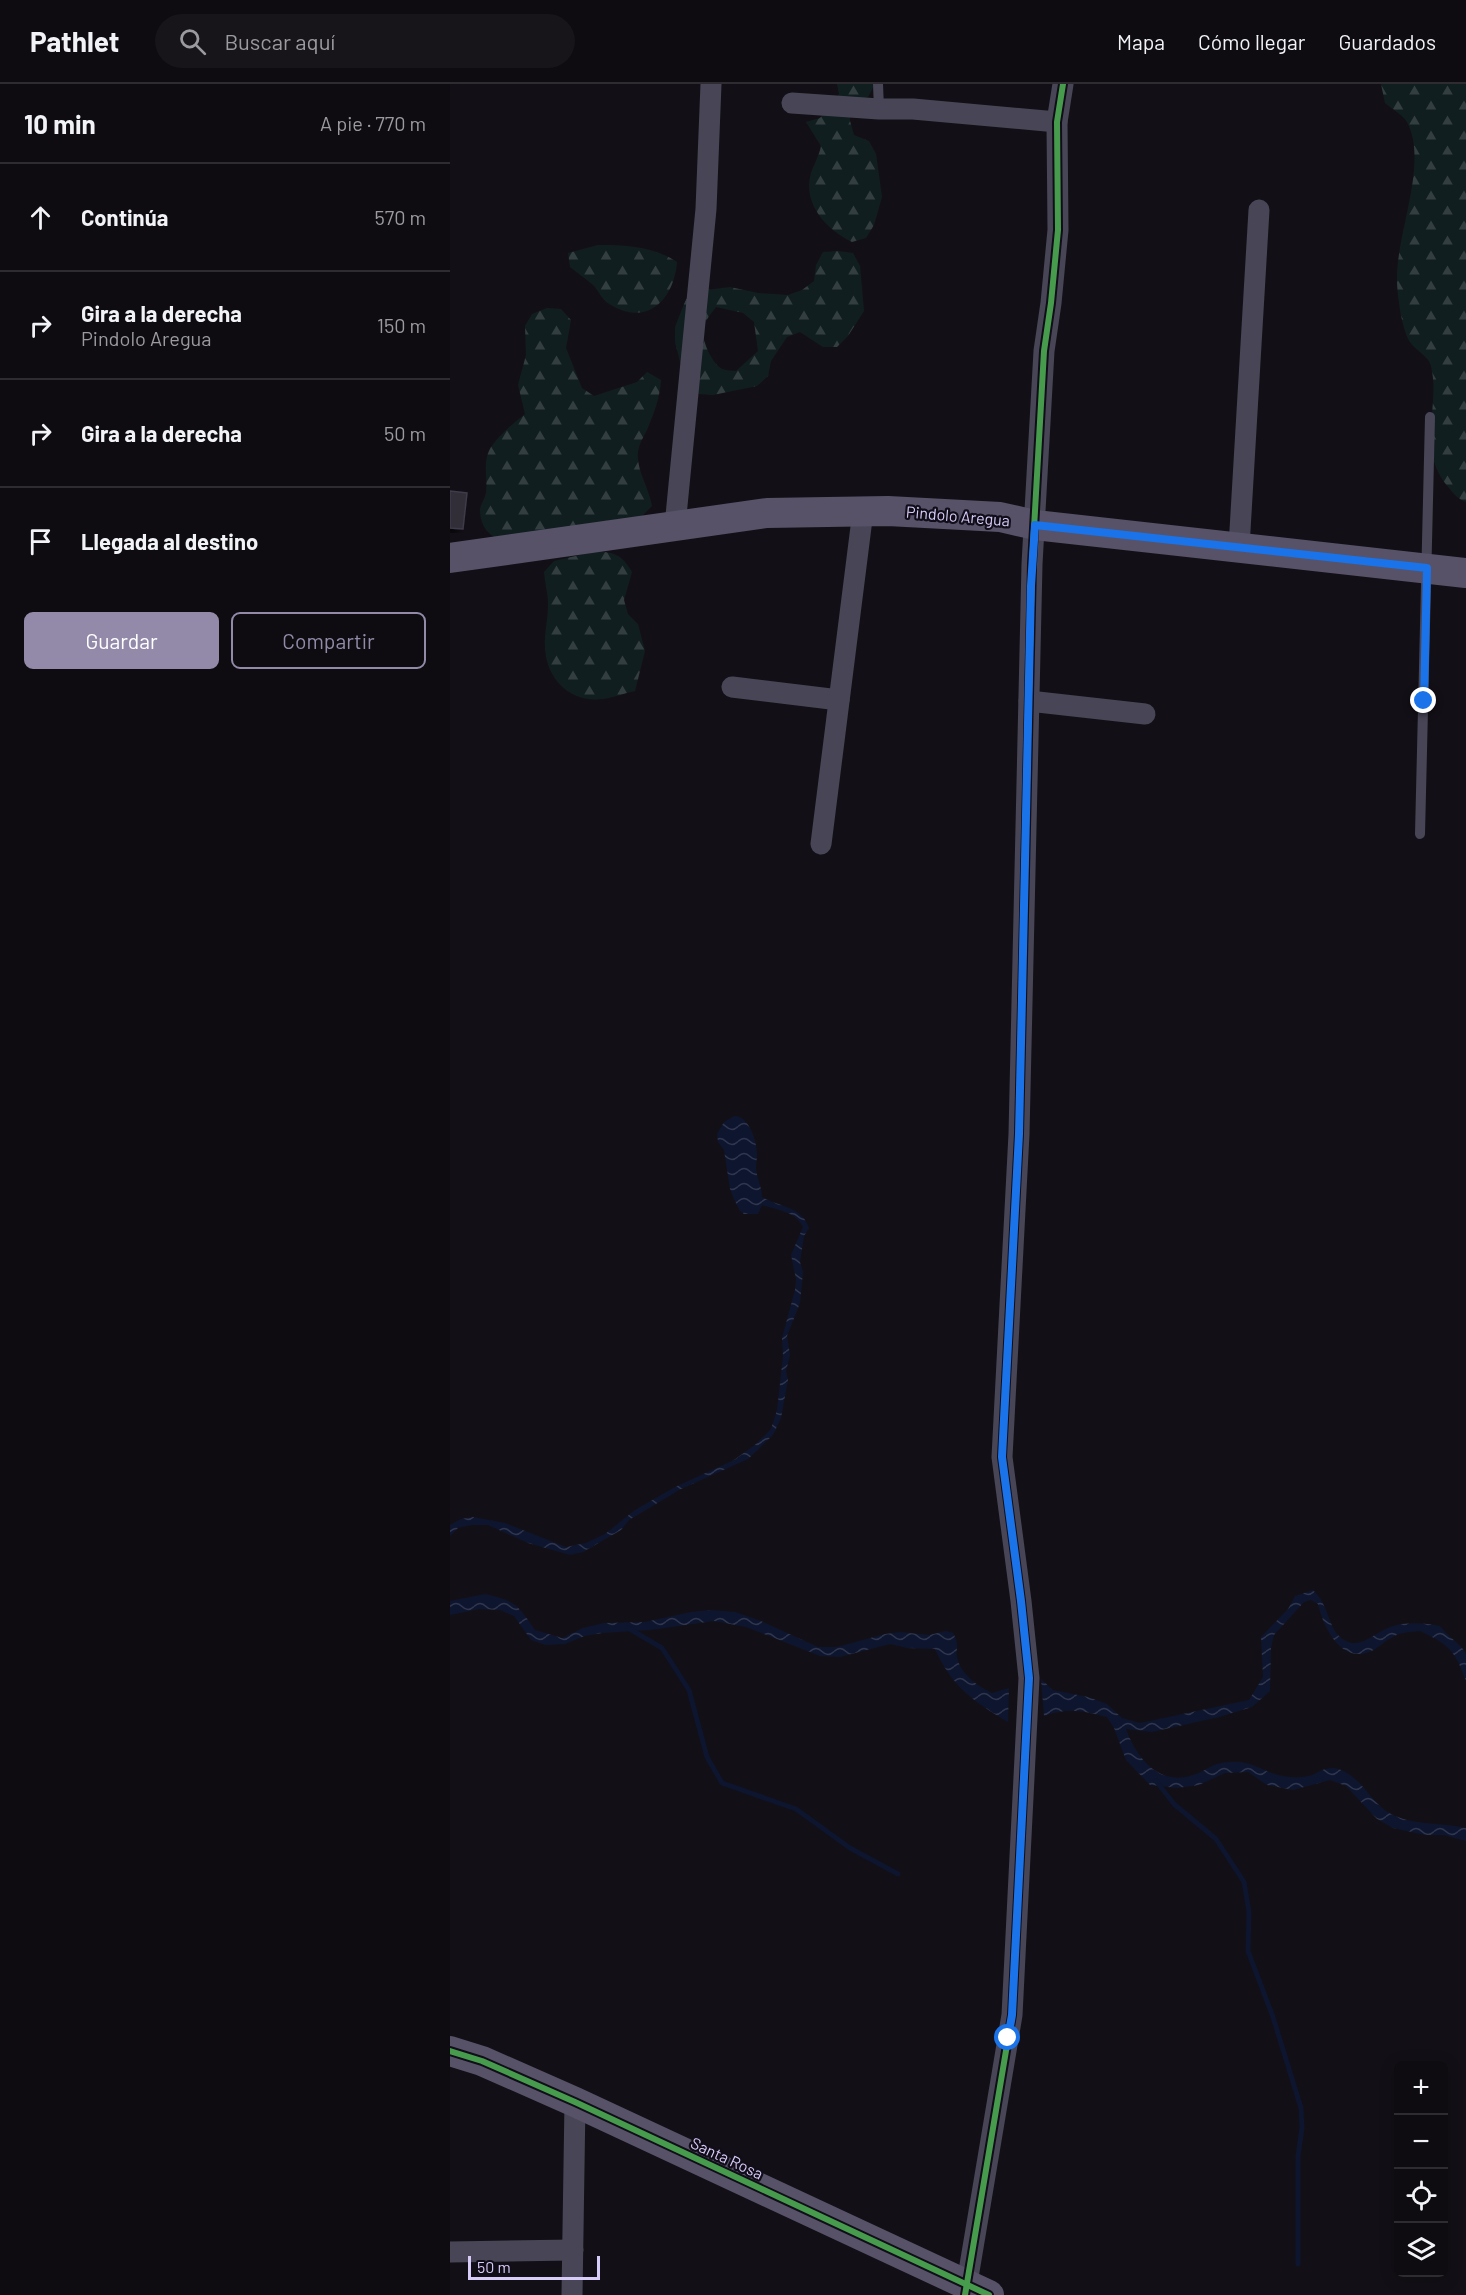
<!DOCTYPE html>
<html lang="es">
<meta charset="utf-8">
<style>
body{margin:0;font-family:Barlow,sans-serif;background:#171519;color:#f1f3f6}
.controls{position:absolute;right:18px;bottom:18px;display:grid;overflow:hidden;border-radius:9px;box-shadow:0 3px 15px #0003}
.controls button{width:54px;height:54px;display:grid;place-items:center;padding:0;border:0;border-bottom:2px solid #2e2c30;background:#0e0c10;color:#f1f3f6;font:30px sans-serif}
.scale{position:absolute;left:18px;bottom:15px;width:132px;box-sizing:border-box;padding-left:6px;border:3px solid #d8ccf8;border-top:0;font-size:16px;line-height:21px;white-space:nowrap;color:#d8ccf8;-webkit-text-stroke:4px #110d19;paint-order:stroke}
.stop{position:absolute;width:18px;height:18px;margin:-14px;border:4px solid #1a73e8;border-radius:50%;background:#fff}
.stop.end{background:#1a73e8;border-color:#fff;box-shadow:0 2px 6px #0008}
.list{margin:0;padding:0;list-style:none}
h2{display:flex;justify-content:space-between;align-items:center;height:78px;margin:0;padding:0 24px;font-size:26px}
h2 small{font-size:20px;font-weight:400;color:#9b9b9f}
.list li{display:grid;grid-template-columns:39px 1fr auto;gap:18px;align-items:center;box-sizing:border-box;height:108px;padding:0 24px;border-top:2px solid #2e2c30}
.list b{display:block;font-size:22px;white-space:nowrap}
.list p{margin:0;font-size:20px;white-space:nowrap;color:#9b9b9f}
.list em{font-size:20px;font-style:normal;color:#9b9b9f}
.actions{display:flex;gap:12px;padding:18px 24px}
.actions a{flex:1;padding:14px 0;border:2px solid #938aa9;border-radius:9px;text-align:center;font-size:21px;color:#938aa9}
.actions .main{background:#938aa9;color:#fff}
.icon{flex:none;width:33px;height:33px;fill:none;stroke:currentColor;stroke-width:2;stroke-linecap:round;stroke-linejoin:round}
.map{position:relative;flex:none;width:1016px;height:2211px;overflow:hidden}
header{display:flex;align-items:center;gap:36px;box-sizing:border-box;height:84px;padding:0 30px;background:#0e0c10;border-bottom:2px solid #2e2c30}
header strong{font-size:28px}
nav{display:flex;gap:33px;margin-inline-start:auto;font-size:21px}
.search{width:420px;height:54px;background:#171519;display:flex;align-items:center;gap:15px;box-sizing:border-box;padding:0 21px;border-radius:33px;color:#9b9b9f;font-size:22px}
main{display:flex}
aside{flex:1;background:#0e0c10}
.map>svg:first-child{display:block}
</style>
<header>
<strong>Pathlet</strong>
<div class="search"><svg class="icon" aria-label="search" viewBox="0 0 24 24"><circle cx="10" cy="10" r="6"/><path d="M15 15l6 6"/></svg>Buscar aquí</div>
<nav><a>Mapa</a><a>Cómo llegar</a><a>Guardados</a></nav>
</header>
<main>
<aside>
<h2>10 min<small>A pie · 770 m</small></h2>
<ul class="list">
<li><svg class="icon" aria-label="ahead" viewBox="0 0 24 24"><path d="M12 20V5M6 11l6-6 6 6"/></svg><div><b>Continúa</b></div><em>570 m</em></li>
<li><svg class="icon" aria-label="right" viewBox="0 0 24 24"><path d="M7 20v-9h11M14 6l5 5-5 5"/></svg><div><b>Gira a la derecha</b><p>Pindolo Aregua</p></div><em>150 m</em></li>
<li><svg class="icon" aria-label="right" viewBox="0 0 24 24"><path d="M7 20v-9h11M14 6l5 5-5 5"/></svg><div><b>Gira a la derecha</b></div><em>50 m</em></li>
<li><svg class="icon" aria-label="arrive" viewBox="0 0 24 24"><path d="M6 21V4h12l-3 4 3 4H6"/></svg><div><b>Llegada al destino</b></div></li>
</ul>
<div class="actions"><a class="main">Guardar</a><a>Compartir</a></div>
</aside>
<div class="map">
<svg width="1016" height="2211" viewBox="0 0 1016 2211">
<defs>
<pattern id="forest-firs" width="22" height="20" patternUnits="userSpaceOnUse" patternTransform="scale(1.5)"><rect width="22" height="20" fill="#111e20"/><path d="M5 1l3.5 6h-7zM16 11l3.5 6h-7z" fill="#333e41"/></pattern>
<pattern id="water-waves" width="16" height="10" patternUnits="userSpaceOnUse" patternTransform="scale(1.5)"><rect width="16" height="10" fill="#0d152f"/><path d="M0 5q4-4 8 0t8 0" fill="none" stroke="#30364e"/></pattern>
<filter id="shadow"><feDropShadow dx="-5.5" dy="5.5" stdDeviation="3" flood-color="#0009"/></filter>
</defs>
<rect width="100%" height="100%" fill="#121016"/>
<g fill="url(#forest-firs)" fill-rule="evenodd">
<path d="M387,0H425L418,13L400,23V37L404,51L419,57L426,70L432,113L424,141L416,154L402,158C377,146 352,120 361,89C364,80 369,72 371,62L356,38L370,34L389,10Z"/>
<path d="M931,0H1016V418C1008,415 1004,410 999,404C965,365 991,324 981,282C979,272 966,267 960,258C952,246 947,211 947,196C946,150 978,81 958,40C955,32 942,25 935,19Z"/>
<path d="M148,161C175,161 203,162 227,178C224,215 198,243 161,221C150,215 150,207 142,200C135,194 127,189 120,183L118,169Z"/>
<path d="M388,167L403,169L410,182L414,227L398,252L387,263H373L350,248L337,253L321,277L318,292L307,302L263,311L249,310L236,301L225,258V243L236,215L249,207L280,203L308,209L338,211L352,206L364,197L366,181L373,168ZM266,223L293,229L304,238L308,267L286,287C282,287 276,286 272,285C262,279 253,259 253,248C253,238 261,230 266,223Z"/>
<path d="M97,224L111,225L121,236L116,264L132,304L144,312L187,298L197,288L211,296C210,314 204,329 197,346C194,352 189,360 188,368C186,386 199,404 202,422L182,442L54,458C39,452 31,444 30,427C30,421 35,415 36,409C38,393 32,378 41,363C50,350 63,340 75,330L68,301L76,271L75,242L82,230Z"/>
<path d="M147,467C166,469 172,471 182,488L174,516L178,530L188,540L195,567L185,607C174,609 163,614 153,615C120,619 96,595 95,563C94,548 99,532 98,516C97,507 95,498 94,488L104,477Z"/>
</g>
<g fill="url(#water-waves)">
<path d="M284,1032C299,1031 307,1058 307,1070C307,1075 306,1080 306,1085C307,1094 312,1104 312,1113C329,1123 352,1122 359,1144L354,1152L350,1178L353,1188L350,1219L337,1252L340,1271L336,1287L338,1296L331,1334L323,1351L298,1375L231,1405L179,1436L171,1446L133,1468L120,1471L78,1459L38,1441H21L8,1444L0,1452V1441L11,1435L23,1433L55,1439L116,1463L136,1459L155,1450L185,1426L225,1403L284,1376L306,1360L321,1345L327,1326L333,1272L332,1254L345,1206L346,1195L341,1171L353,1143C345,1127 327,1126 312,1121L308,1130H294L290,1127L284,1115L280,1105L274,1066L268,1058L267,1050L274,1038Z"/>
<path d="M863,1506C878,1520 878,1540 888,1551C908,1571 923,1548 943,1542C957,1538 975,1539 990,1542C996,1551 1015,1563 1016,1571C1016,1580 1016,1589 1016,1597C1005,1567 1000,1561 970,1547C961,1548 951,1548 943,1553C934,1557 928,1565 919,1568C890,1579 873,1542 868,1520L861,1516L854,1518L824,1551L821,1564L820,1607L802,1623L769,1633L702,1648L676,1645C687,1675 710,1704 746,1690C761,1684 762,1679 780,1678C805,1676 817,1692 840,1693C846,1694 854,1693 859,1692C868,1689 874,1683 884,1684C909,1689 918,1714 936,1727C958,1742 991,1738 1016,1744V1757L994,1751H975L943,1744L927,1735L896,1702L880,1696L843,1706L817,1701L798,1688L775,1689L749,1701L727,1704L700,1701L676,1676L664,1644L657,1633C632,1627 619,1623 594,1632L591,1595L603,1606L638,1613L657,1620L672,1634L690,1639L799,1616L813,1593L811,1553L838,1525L845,1512Z"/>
<path d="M35,1510C66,1517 68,1521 85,1546L112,1554L133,1544L154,1539L195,1538L241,1528L261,1526L285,1528L311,1537L368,1563H387L435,1550L450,1548L479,1551L496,1547L503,1549C511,1563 504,1566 508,1577C513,1592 528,1602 542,1609L559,1604L558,1638C523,1617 502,1603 485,1565L457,1564L440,1560L390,1573L370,1572L296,1543L264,1537L200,1546L152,1549L135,1552L115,1560L96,1561L81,1556L64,1532L50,1526L29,1525L0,1531V1517Z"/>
</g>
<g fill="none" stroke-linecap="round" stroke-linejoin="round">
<g stroke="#0d152f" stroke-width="5">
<path d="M178,1544L212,1564L239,1606L257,1673L272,1699L346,1725L400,1764L448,1790"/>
<path d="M706,1697L724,1720L766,1755L794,1798L799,1828L798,1867L823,1933L851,2024L852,2044L848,2072V2180"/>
</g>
</g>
<path fill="#312d39" stroke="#403a49" stroke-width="1.5" filter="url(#shadow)" d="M0,407L17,409L13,445L0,444Z"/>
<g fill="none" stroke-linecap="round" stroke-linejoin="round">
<g stroke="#484656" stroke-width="10">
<path d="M428,0L429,25"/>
<path d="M970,750L980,333"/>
</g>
<g stroke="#484656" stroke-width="21">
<path d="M342,19L429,25H463L607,38"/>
<path d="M225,442L256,125L261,0"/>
<path d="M789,463L809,126"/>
<path d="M282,603L389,616"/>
<path d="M579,617L695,630"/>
<path d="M371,760L413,427"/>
<path d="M0,2168L123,2166"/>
<path d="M122,2211L125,2018"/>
<path d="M515,2211L562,1931L579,1594L571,1517L552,1373L569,1050L582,480L594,267L601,219L608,146L607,38L613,0"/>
</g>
<g stroke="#575268" stroke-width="30">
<path d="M0,474L317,429L438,427L550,433L585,441L1016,489"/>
<path d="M0,1967L32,1977L125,2018L539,2211"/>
</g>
<g stroke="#110d19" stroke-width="10">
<g id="cycleway">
<path d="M0,1967L32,1977L125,2018L539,2211"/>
<path d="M515,2211L562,1931L579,1594L571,1517L552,1373L569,1050L582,480L594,267L601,219L608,146L607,38L613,0"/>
</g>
</g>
<use href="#cycleway" stroke="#469c4c" stroke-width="6"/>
</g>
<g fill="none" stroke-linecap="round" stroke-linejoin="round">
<path stroke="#1a73e8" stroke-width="8" d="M558,1954L562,1931L579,1594L571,1517L552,1373L569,1050L581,502L585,441L977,484L974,617"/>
</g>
<g text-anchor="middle" stroke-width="4.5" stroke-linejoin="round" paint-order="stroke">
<g font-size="16" fill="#d8ccf8" stroke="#110d19">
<text transform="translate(508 432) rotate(5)" y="6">Pindolo Aregua</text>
<text transform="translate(277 2074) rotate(25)" y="6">Santa Rosa</text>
</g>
</g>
</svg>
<div class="controls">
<button>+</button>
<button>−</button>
<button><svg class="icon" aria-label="locate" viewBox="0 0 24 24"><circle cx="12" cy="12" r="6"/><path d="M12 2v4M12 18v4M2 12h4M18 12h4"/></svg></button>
<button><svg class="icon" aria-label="layers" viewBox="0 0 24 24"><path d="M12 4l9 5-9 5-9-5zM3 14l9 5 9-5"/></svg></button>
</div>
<div class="scale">50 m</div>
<div class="stop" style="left:558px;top:1954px"></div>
<div class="stop end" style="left:974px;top:617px"></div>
</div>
</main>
